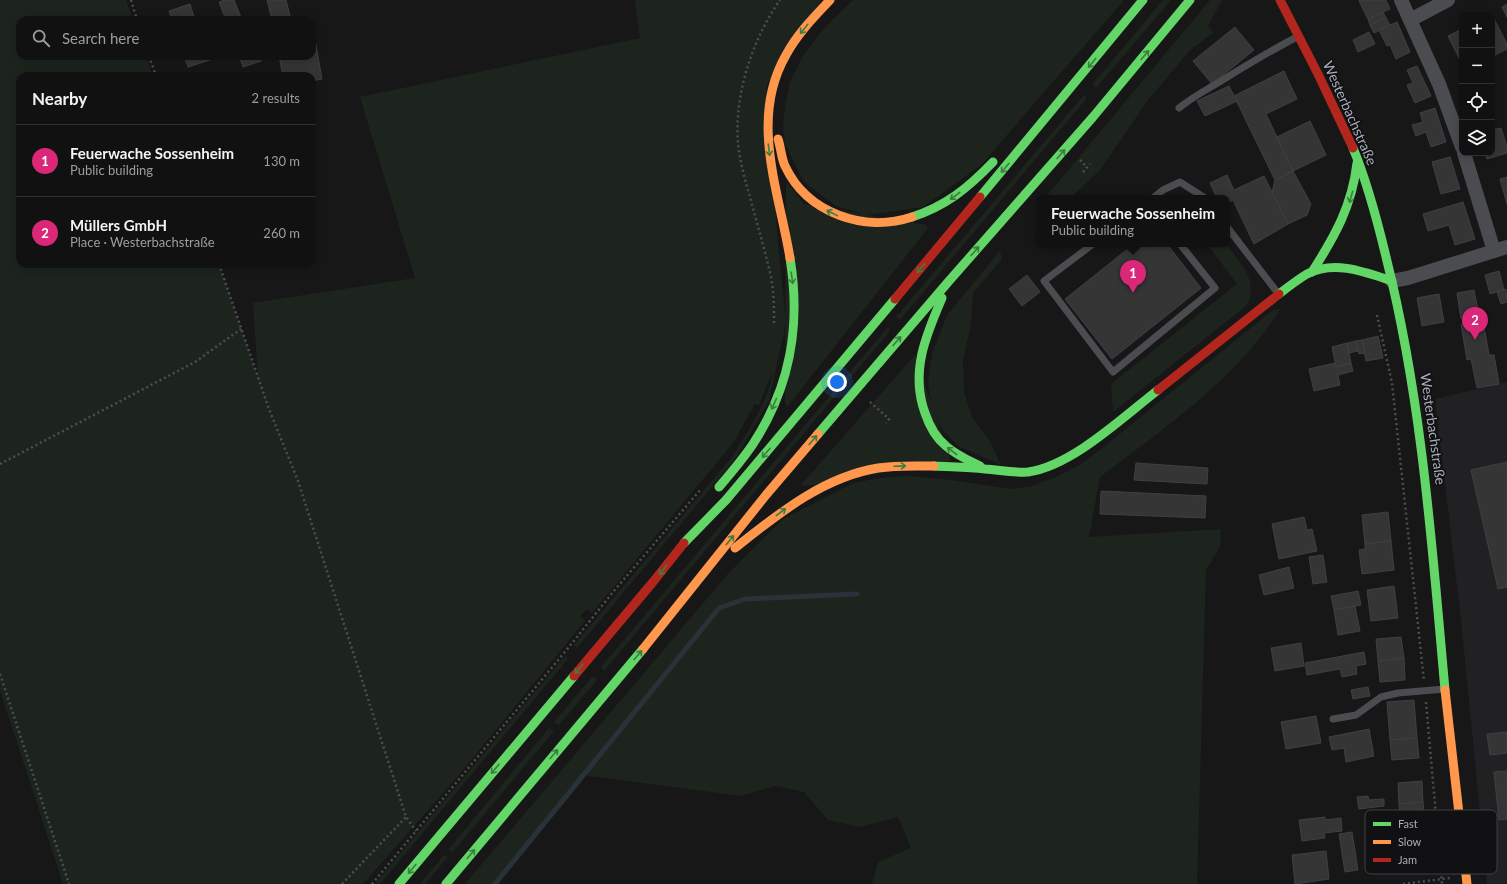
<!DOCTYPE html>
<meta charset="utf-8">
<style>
body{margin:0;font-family:Lato,sans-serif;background:#1a1a1a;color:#f1f3f6}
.controls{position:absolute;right:12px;top:12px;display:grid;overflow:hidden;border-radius:8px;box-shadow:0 2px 10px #0003}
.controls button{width:36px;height:36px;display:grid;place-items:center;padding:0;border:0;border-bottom:1px solid #303131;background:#111;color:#f1f3f6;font:20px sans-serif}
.you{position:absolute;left:837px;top:382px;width:14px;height:14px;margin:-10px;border:3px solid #fff;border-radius:50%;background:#1a73e8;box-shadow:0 0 0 6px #1a73e833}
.badge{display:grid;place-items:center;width:26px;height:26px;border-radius:50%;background:#db2777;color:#fff;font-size:13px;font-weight:700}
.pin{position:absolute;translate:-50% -33px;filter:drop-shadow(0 1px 2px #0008)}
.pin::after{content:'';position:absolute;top:21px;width:14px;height:12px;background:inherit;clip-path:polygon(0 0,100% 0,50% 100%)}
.popup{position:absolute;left:1036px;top:195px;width:194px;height:52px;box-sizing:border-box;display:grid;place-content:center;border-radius:8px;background:#111;filter:drop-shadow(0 1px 3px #0005);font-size:13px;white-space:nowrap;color:#9c9d9f}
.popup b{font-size:15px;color:#f1f3f6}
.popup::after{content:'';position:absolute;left:50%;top:100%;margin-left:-8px;border:8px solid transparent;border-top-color:#111}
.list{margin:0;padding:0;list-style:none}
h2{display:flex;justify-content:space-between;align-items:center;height:52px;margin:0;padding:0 16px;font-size:17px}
h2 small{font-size:13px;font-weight:400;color:#9c9d9f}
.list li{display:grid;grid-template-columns:26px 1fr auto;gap:12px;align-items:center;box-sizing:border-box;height:72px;padding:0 16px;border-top:1px solid #303131}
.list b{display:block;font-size:15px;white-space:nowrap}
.list p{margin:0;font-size:13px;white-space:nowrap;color:#9c9d9f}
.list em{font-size:13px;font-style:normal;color:#9c9d9f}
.icon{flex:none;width:22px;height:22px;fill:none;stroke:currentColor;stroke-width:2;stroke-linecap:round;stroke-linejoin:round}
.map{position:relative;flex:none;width:1507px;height:884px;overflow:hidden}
.search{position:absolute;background:#111;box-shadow:0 2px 10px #0003;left:16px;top:16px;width:300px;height:44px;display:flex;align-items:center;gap:10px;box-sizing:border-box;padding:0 14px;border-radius:12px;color:#9c9d9f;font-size:15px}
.panel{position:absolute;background:#111;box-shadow:0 2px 10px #0003;left:16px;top:72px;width:300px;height:196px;border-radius:12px}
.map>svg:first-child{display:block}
</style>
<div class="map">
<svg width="1507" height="884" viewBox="0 0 1507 884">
<rect width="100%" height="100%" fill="#171717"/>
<path fill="#212123" d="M1507,382V884H1487L1461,620L1435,399Z"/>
<g fill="#1d241e">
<path d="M0,0H126L133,20H20V56H146L153,76H20V264H219L258,377L253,303L415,278L360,97L640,38L635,0H822L767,85L778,244L786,323L769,401L736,458L577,648L574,645L731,458C748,432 766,405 773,374L770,378L759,405L755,404L733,443L592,613L587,609L580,616L585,621L459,775L363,884H63L0,690Z"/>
<path d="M853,0H1124L981,165L923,207L867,215L836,206L804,182L785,144L783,127L785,105L790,82L803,56L818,36L831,21Z"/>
<path d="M1163,0H1171L1096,88L1092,85Z"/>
<path d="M1210,0H1222L1208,26L1213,33L1190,50L1148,100L1100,170L1070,198H1045Z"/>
<path d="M1084,95L1087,98L900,320L896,317Z"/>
<path d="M786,181L804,204L926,225L928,228L787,407L785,401Z"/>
<path d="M1207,244H1226C1240,263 1259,280 1247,305L1113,412L1111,384L1237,284Z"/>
<path d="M1000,251L1002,259L973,293L971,323L963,362L964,392L972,418L988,438L1001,465L958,446L942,429L932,409L928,383L932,354L947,315Z"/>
<path d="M1280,309C1239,377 1163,429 1100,477L1089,537L1221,529L1220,547L1206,570L1197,884H872L878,862L911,848L898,817L860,827L828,820L804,792L775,786L741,796L582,775L495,884H465L727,575L783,519L853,483L880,478L906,476L952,480L1010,489L1032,486L1056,477L1078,466L1100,450L1273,310Z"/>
<path d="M888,327L890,331L604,671L601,667Z"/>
<path d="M915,355L951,461L807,486L801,485Z"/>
<path d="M565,656L568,659L380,884H375Z"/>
<path d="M593,676L597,680L559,725L554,722Z"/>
<path d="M549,728L554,731L452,853L448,850Z"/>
<path d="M444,855L448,857L425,884H420Z"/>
</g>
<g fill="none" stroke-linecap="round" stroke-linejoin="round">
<path stroke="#2a3239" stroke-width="5" d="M495,884L719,608L745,599L857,594"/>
</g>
<g fill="#353536" stroke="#3f4043">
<path d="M225,0H234L242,20H226L219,2Z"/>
<path d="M267,0H286L291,20H272Z"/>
<path d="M1360,0H1386L1390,9L1368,19L1359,1Z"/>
<path d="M190,4L195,20H172L169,11Z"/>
<path d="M1507,4V17L1502,7Z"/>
<path d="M1383,12L1386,18L1370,25L1368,19Z"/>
<path d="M1492,15L1507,44V49L1493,56Z"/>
<path d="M1386,18L1390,25L1374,33L1370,25Z"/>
<path d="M1397,22L1410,52L1396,59L1390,45L1387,46L1379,30Z"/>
<path d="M1235,27L1254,50L1212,84L1193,61Z"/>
<path d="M1462,29V64L1448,36Z"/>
<path d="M1369,32L1375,44L1358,52L1353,40Z"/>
<path d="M314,34L322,79L312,81V76H283L279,56H312V35Z"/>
<path d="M184,56H208L210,60L188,67Z"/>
<path d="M239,56H259L261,61L243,67Z"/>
<path d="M1417,66L1431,96L1415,103L1407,85L1413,83L1407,70Z"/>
<path d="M1284,71L1297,99L1266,114L1293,171L1275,180L1234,96Z"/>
<path d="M1229,86L1237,101L1205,116L1197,101Z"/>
<path d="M1435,108L1446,142L1431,147L1426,132L1416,136L1412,125L1423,122L1420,113Z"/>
<path d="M1310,121L1326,155L1293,171L1277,137Z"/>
<path d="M1501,128L1507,147V153L1487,159L1485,153H1492V130Z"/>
<path d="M1450,157L1460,189L1441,194L1432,162Z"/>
<path d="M1293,171L1311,204L1307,215L1288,224L1272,193L1275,180Z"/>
<path d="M1227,175L1234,190L1264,176L1288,224L1254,244L1233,200L1227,203V198H1217L1210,183Z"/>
<path d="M1507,177V204L1500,179Z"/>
<path d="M1463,202L1475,239L1455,245L1449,225L1428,231L1423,214Z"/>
<path d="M1134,244H1167L1201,288L1112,359L1065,299Z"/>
<path d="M1499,271L1504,290L1490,294L1485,275Z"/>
<path d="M1027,275L1040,292L1022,306L1009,289Z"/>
<path d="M1506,289L1507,302L1501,304L1497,292Z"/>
<path d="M1474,290L1479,316L1461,319L1457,293Z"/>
<path d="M1439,294L1444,322L1422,326L1417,298Z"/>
<path d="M1483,320L1489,355H1494L1499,384L1477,388L1471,359L1467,360L1461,324Z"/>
<path d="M1378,336L1383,358L1366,361L1362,340Z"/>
<path d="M1362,340L1365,353L1359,354L1356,341Z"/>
<path d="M1356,341L1358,351L1349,353L1347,343Z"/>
<path d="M1347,343L1351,363L1336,367L1332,347Z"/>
<path d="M1335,363L1336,367L1351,363L1353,371L1338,375L1340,385L1314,391L1309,369Z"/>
<path d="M1507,462V587L1498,589L1471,470Z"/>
<path d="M1136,463L1208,468L1207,484L1134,480Z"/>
<path d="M1101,491L1206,496L1205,518L1100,514Z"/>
<path d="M1388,512L1391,541L1365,544L1362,515Z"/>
<path d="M1304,517L1307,530L1312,529L1317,551L1279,559L1272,524Z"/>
<path d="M1391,541L1394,570L1362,574L1359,550L1365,549V544Z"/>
<path d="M1323,555L1327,582L1313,584L1309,557Z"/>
<path d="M1289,567L1294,588L1264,595L1259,575Z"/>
<path d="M1394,586L1398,618L1371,621L1367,590Z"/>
<path d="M1358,591L1361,605L1334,610L1331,596Z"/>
<path d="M1355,606L1360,631L1338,635L1334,610Z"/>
<path d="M1401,637L1404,658L1378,661L1376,639Z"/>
<path d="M1301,643L1304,666L1275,671L1271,648Z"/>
<path d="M1364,652L1366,664L1356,666L1357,674L1342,677L1340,669L1307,675L1305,663Z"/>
<path d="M1404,658L1405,680L1380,682L1378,661Z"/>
<path d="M1368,687L1370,696L1353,699L1351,690Z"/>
<path d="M1414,700L1417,738L1390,740L1387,702Z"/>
<path d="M1316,716L1321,743L1286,749L1281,722Z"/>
<path d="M1369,729L1374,756L1346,762L1344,748L1332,750L1329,737Z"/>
<path d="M1507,732V753L1490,755L1487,734Z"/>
<path d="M1417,738L1419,758L1392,760L1390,740Z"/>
<path d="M1507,771V819L1499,820L1494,772Z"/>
<path d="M1422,781L1423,802L1399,804L1398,783Z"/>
<path d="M1368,796L1369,800L1384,799V806L1359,809L1357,797Z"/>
<path d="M1423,802L1425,823L1401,825L1399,804Z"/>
<path d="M1325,817V820L1341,818L1342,831L1324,833L1325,838L1302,841L1299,820Z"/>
<path d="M1352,832L1358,870L1345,872L1339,834Z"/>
<path d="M1427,840L1430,865L1404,868L1402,843Z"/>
<path d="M1326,851L1329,879L1295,884L1292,855Z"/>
</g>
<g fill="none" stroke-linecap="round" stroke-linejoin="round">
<g stroke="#4d4e52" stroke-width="2.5" stroke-dasharray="2 3" stroke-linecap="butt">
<path d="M131,0L137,20"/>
<path d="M149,56L156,76"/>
<path d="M1080,160L1087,167"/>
<path d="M1083,172L1090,164"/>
<path d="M219,264L269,409L298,481L406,817L416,831"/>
<path d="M1377,315L1392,383L1424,681"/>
<path d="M774,323C774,308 774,292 771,277C765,250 757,224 750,197C745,180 740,162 738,144C734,95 752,40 780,0"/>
<path d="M870,402L889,419L886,423"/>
<path d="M0,464L195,362L241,329"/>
<path d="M0,674L69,884"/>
<path d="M1426,702L1442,884"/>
<path d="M342,884L406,817"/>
<path d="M372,884L569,647L613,592L701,489"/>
<path d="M1403,884L1450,878"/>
</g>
<g stroke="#4b4c50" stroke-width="7">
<path d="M1179,108C1195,95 1212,87 1229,76C1252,62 1275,48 1299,36"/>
<path d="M1153,198L1163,190L1180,182L1205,198"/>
<path d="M1227,227L1277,292"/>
<path d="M1093,244L1044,281L1113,372L1215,288L1180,244"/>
<path d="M1333,719L1356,715L1381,697L1398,693L1445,689"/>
</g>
<g stroke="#4b4c50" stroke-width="14">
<path d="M1401,0L1439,84L1462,147"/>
<path d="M1410,20L1448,0"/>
<path d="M1464,153L1494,251"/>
<path d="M1392,281L1408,278L1507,247"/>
</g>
<g stroke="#63d668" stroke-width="9">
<path d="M1353,148C1368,184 1378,223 1387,261C1422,401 1432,546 1445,690"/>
<path d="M980,197L1143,0"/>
<path d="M912,217C946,206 968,188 993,162"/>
<path d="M1312,272C1335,236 1352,206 1357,163"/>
<path d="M1279,294C1288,287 1297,280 1307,274C1335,260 1365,272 1392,281"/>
<path d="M942,298C926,335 910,372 925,413C929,425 936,438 946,446C956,455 968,460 980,466"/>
<path d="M818,434L949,281L1093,117L1190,0"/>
<path d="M934,466C951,467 968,467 985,469C1000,470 1013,473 1028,472C1072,466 1123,417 1158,390"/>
<path d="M719,487C731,473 743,459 753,444C791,386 801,325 790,258"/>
<path d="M684,543L726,500L895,299"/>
<path d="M399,884L574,676"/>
<path d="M446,884L643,649"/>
</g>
<g stroke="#ff974d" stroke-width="9">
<path d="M778,139C781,148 781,157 785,166C807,213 864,233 912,217"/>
<path d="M790,258C779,191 749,119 786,55C797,34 814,17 830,0"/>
<path d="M735,548C778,514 823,477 878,468C897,465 915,466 934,466"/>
<path d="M643,649L766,495L818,434"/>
<path d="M1445,690L1467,884"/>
</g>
<g stroke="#b3261e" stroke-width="9">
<path d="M1280,0L1318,74L1353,148"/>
<path d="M895,299L980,197"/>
<path d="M1158,390L1279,294"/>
<path d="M574,676L653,582L684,543"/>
</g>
</g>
<defs><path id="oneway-shaft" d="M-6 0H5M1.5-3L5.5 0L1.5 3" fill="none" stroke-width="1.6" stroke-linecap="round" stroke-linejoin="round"/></defs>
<g stroke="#3e7d42">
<use href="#oneway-shaft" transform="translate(804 29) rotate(129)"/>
<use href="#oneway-shaft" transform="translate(1145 55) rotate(-50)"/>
<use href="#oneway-shaft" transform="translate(1092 63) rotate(129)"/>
<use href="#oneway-shaft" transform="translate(769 150) rotate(83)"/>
<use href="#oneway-shaft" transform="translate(1061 154) rotate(-49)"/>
<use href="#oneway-shaft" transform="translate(1005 168) rotate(130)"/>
<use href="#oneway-shaft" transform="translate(955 196) rotate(143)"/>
<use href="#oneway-shaft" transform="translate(1351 197) rotate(106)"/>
<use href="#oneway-shaft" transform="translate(832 213) rotate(-154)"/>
<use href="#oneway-shaft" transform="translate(975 251) rotate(-49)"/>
<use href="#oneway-shaft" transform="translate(921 268) rotate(130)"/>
<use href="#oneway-shaft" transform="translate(792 278) rotate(82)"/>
<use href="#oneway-shaft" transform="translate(897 341) rotate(-49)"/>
<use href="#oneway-shaft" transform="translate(774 404) rotate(114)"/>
<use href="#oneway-shaft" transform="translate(813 440) rotate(-50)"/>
<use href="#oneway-shaft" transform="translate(952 451) rotate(-143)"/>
<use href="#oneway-shaft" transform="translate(766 453) rotate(130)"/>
<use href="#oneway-shaft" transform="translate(900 466) rotate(-2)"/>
<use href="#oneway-shaft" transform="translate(781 512) rotate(-37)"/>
<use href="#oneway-shaft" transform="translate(730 540) rotate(-51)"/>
<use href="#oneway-shaft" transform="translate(663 570) rotate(128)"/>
<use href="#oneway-shaft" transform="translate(638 655) rotate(-50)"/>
<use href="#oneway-shaft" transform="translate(579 669) rotate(130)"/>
<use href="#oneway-shaft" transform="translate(554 754) rotate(-50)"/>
<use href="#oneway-shaft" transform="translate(495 769) rotate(130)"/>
<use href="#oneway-shaft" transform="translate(471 854) rotate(-50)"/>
<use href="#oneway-shaft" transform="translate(412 869) rotate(130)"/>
</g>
<g text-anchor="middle" stroke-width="3.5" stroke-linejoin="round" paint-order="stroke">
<g font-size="14" fill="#a8adb8" stroke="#111113">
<text transform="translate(1350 113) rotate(66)" y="5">Westerbachstraße</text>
<text transform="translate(1433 429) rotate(82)" y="5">Westerbachstraße</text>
</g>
</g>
<rect x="1365" y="810" width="132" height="64" rx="6" fill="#111113" stroke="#3e4045" stroke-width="1"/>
<rect x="1373" y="822" width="18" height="4" fill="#63d668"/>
<rect x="1373" y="840" width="18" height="4" fill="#ff974d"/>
<rect x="1373" y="858" width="18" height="4" fill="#b3261e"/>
<g font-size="11" fill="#a8adb8">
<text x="1398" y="828">Fast</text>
<text x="1398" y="846">Slow</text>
<text x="1398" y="864">Jam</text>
</g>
</svg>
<div class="controls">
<button>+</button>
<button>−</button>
<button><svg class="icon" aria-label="locate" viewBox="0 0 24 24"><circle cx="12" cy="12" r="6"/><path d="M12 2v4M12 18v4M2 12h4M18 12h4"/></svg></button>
<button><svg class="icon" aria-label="layers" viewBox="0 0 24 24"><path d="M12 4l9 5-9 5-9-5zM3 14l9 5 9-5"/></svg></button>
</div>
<div class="you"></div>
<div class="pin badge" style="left:1133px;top:293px">1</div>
<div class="popup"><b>Feuerwache Sossenheim</b>Public building</div>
<div class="pin badge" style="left:1475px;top:340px">2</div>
<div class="search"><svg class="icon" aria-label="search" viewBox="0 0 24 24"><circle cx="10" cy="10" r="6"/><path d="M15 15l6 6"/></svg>Search here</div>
<section class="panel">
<h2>Nearby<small>2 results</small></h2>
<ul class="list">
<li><span class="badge">1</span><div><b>Feuerwache Sossenheim</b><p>Public building</p></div><em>130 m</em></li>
<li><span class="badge">2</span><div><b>Müllers GmbH</b><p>Place · Westerbachstraße</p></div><em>260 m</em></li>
</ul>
</section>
</div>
